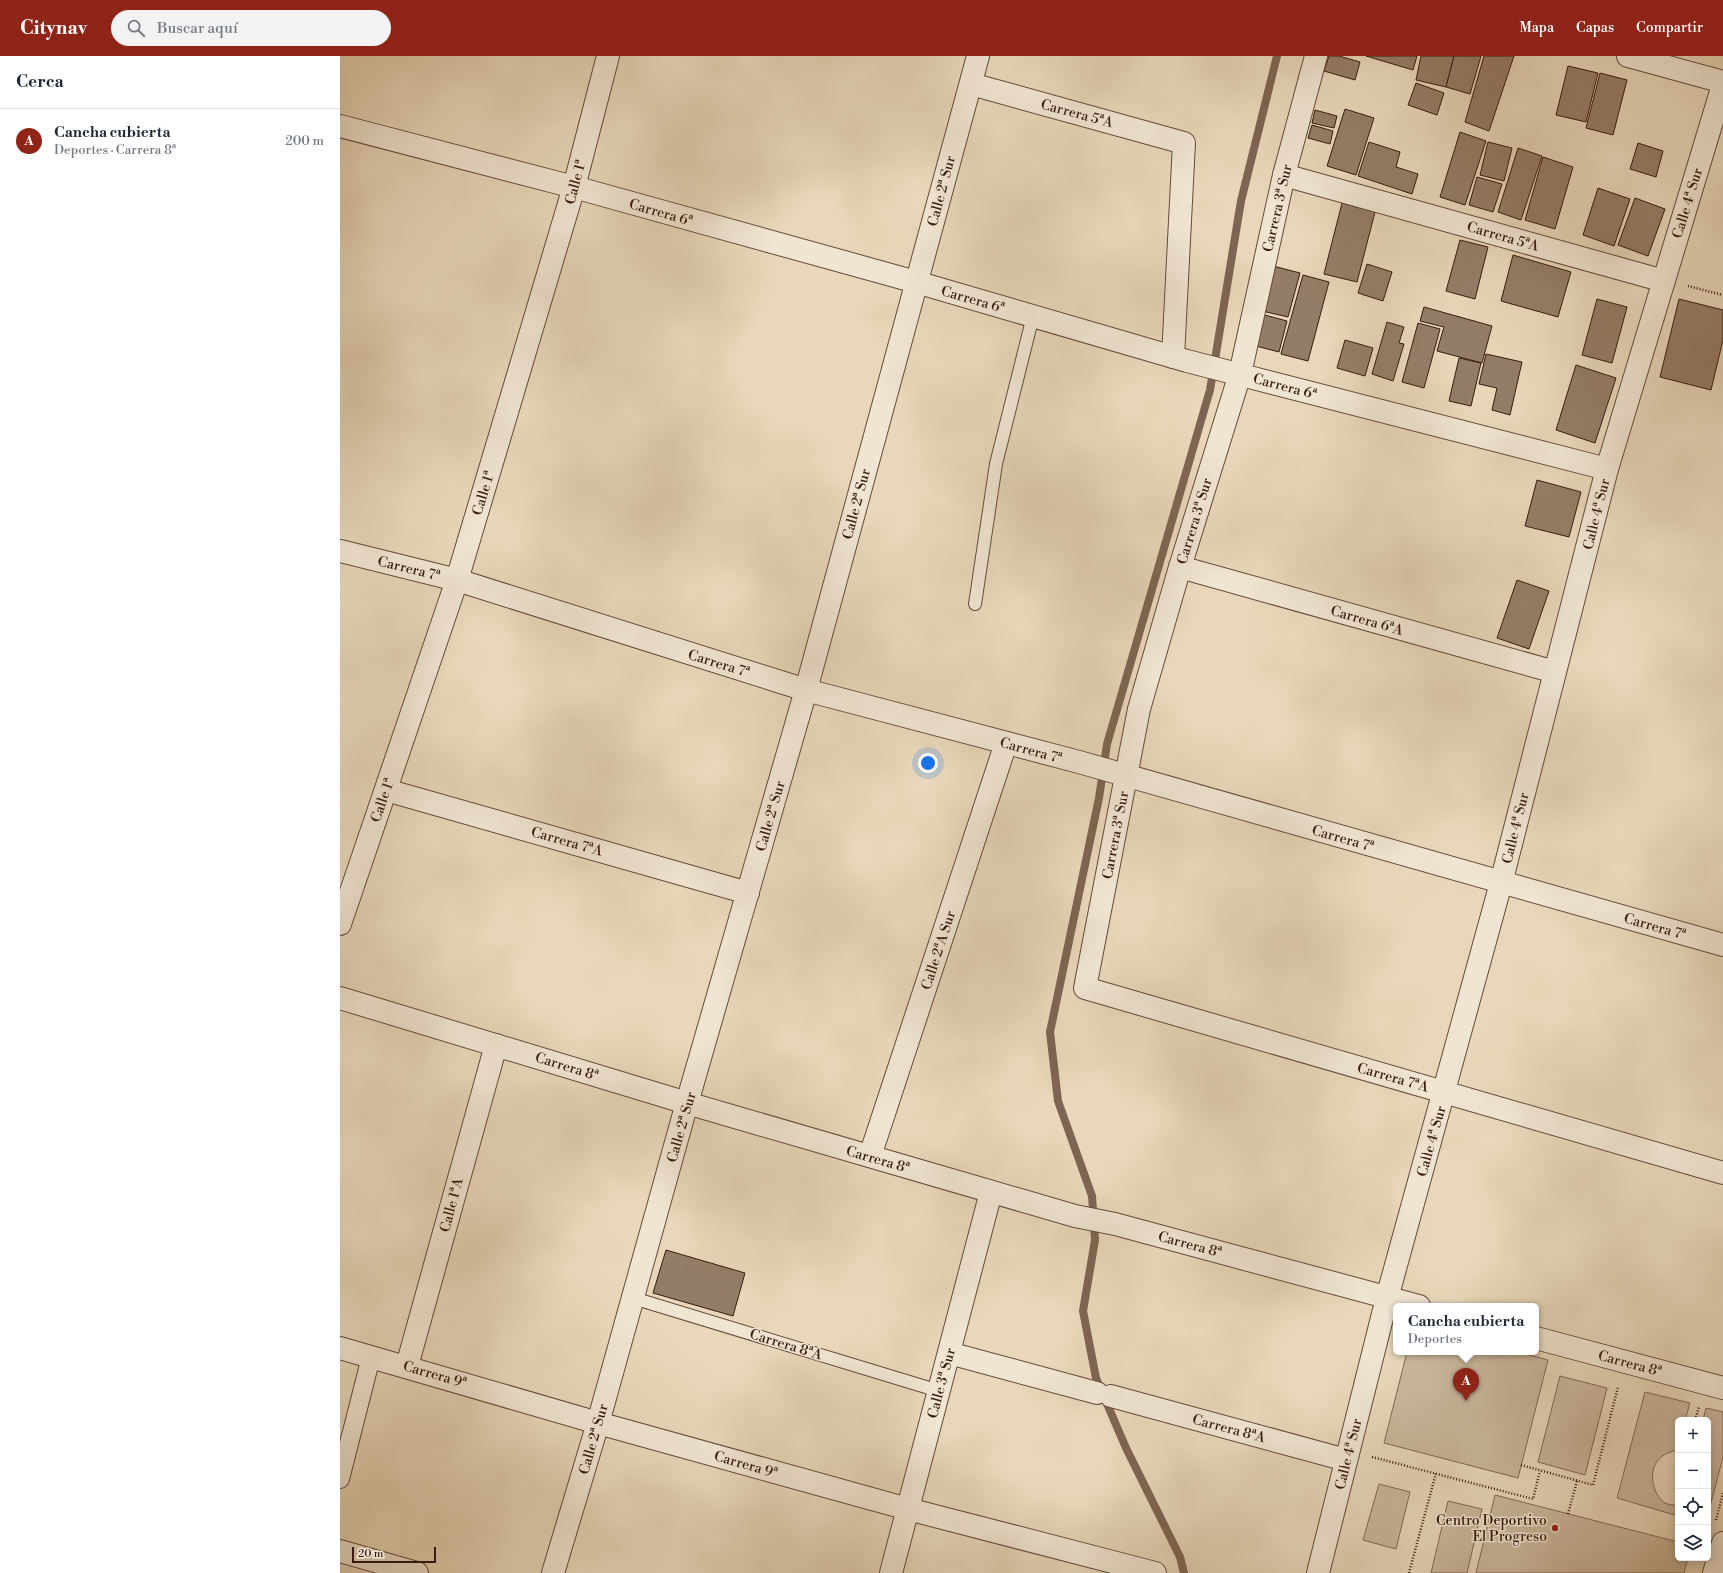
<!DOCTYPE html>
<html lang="es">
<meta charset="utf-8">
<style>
body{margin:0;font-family:"Libre Bodoni",serif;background:#f2f2f3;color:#1f2937}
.controls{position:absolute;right:12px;bottom:12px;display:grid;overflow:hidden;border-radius:6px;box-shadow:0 2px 10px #0003}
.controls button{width:36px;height:36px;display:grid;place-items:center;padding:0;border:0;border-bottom:1px solid #e0e1e3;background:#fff;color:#1f2937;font:20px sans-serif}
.scale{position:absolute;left:12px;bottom:10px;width:84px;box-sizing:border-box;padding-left:4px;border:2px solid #391b10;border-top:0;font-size:11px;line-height:14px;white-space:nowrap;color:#391b10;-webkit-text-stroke:3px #f0e5d2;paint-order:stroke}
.you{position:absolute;left:588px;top:707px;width:14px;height:14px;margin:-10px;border:3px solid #fff;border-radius:50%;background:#1a73e8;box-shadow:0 0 0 6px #1a73e833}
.badge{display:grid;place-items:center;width:26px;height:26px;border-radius:50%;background:#8f2418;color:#fff;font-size:13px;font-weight:700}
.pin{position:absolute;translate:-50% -33px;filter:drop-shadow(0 1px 2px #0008)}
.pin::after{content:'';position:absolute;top:21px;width:14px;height:12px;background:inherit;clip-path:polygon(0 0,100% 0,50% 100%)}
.popup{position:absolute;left:1053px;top:1247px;width:146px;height:52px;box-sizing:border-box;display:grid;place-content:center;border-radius:6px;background:#fff;filter:drop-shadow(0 1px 3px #0005);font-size:13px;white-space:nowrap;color:#747a83}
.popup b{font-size:15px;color:#1f2937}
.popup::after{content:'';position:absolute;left:50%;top:100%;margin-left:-8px;border:8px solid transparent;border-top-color:#fff}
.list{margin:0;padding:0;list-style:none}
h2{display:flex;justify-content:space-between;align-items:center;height:52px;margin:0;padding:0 16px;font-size:17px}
h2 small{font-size:13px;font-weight:400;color:#747a83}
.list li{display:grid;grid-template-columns:26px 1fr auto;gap:12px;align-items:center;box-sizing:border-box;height:64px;padding:0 16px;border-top:1px solid #e0e1e3}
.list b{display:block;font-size:15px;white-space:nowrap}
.list p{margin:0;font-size:13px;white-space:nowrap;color:#747a83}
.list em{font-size:13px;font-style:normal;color:#747a83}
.icon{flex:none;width:22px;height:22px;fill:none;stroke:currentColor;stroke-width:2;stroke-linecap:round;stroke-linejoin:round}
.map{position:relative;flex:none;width:1383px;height:1517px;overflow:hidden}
header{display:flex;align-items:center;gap:24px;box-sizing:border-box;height:56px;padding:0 20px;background:#8f2418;color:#fff}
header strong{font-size:19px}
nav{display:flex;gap:22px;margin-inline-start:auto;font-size:14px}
.search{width:280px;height:36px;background:#f2f2f3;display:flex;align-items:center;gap:10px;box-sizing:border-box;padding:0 14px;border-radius:22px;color:#747a83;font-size:15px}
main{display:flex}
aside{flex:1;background:#fff}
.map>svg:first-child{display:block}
</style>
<header>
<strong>Citynav</strong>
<div class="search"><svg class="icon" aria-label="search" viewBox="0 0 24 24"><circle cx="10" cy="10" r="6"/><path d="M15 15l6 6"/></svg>Buscar aquí</div>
<nav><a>Mapa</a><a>Capas</a><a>Compartir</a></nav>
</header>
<main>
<aside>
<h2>Cerca<small></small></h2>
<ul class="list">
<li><span class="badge">A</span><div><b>Cancha cubierta</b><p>Deportes · Carrera 8ª</p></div><em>200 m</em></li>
</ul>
</aside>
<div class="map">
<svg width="1383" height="1517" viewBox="0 0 1383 1517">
<rect width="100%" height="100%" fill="#e8d7ba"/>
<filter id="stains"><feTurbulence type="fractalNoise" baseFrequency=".005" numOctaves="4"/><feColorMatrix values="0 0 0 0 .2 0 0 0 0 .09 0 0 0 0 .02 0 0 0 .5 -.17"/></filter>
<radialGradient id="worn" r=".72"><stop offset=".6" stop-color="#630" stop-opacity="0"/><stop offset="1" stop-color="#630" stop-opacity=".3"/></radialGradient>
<g fill="#cab79d" stroke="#826956">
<path d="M1067,1296H1178L1208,1304L1178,1422L1044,1387Z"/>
<path d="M1220,1320L1267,1332L1245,1419L1198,1406Z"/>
<path d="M1305,1336L1350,1347L1345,1364H1338L1337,1394C1329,1396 1321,1399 1316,1407C1309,1419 1313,1439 1325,1447C1328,1449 1335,1449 1338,1449V1460L1277,1442Z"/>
<path d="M1366,1352L1383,1356V1401L1368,1458V1364H1363Z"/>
<path d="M1039,1428L1070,1436L1056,1493L1023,1484Z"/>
<path d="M1155,1439L1338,1486V1502H1348L1344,1517H1136Z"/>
<path d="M1108,1445L1142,1453L1127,1517H1091Z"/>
</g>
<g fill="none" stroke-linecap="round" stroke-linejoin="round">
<path stroke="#7e6553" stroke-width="8" d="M844,1517L840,1501L786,1392L756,1322L743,1255L755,1184L752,1140L718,1045L710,976L759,742L767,688L870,334L901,145L937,0"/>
</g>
<g fill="#947d68" stroke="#391b10">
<path d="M989,0H999L1020,6L1015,24L984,15Z"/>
<path d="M1026,0H1077L1073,14Z"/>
<path d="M1081,0H1114L1106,31L1076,24Z"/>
<path d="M1114,0H1141L1130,38L1106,31Z"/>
<path d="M1144,0H1174L1149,75L1125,66Z"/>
<path d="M1228,10L1258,17L1246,66L1216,59Z"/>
<path d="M1260,17L1287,24L1273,79L1246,72Z"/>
<path d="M1076,27L1104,37L1097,59L1068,49Z"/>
<path d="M1005,53L1034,62L1016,119L987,110Z"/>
<path d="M975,54L997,60L994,72L972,67Z"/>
<path d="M972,69L993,75L990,88L968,82Z"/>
<path d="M1120,76L1146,85L1125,149L1100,141Z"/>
<path d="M1029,86L1060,96L1056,111L1078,118L1072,138L1018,120Z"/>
<path d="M1148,86L1172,92L1164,125L1140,119Z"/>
<path d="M1298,87L1323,95L1316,121L1290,113Z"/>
<path d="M1178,92L1202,100L1181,164L1158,156Z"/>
<path d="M1203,101L1233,111L1215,173L1185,164Z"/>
<path d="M1137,121L1162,128L1153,156L1129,149Z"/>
<path d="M1258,132L1290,143L1274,190L1243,179Z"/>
<path d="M1295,142L1325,153L1308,200L1278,189Z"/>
<path d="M1002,147L1035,156L1017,226L984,218Z"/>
<path d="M1120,184L1148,191L1135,243L1106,235Z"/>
<path d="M1173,199L1231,216L1218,261L1161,245Z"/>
<path d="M1027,208L1052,216L1043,245L1018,237Z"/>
<path d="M933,210L960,217L948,261L922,255Z"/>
<path d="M963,219L989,226L968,305L941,298Z"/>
<path d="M1257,243L1287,251L1272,307L1242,299Z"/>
<path d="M1339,243L1383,254V284L1371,334L1320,321Z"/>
<path d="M1084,251L1152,270L1142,307L1097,295L1104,271L1080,265Z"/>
<path d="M921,258L947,265L939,296L912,289Z"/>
<path d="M1047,266L1064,271L1059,287L1064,288L1053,325L1032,318Z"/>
<path d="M1078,267L1100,273L1084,332L1062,326Z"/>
<path d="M1005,284L1033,292L1025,320L997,312Z"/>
<path d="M1146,298L1182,306L1170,359L1152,354L1157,332L1139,328Z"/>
<path d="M1119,302L1141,307L1131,350L1109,345Z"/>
<path d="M1236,309L1276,322L1255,387L1216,374Z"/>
<path d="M1197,424L1241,436L1229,481L1185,470Z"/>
<path d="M1177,524L1209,535L1189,593L1157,582Z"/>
<path d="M326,1194L405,1217L393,1260L313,1237Z"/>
</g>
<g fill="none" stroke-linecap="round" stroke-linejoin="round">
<g stroke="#654a3a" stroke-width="14">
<g id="service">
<path d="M635,548L656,408L693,260"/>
<path d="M293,1242L599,1335"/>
</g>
</g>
<g stroke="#654a3a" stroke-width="20">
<path id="pedestrian" d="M0,1423L31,1301"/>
</g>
<g stroke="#654a3a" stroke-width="24">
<g id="minor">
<path d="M976,0L944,119L900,318L840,511L799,653L745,932L1383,1117"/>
<path d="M1288,0L1383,26"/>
<path d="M631,28L844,87L833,301"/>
<path d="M0,70L234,131L576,226L847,305L1267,413"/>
<path d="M944,119L1324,225"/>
<path d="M0,495L117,524L466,634L739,706L1383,889"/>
<path d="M840,511L1215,616"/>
<path d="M46,734L408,837"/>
<path d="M0,868L117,524L234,131L268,0"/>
<path d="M0,942L347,1047L735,1160L775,1168L1079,1250"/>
<path d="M530,1100L666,687"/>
<path d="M1196,1282L1383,1332"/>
<path d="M0,1292L258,1367L568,1453L815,1517"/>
<path d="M609,1297L757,1337"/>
<path d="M67,1310L156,989"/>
<path d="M771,1340L1006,1404"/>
<path d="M0,1495L77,1517"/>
<path d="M551,1517L651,1136"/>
<path d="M978,1517L1047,1242L1161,827L1267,413L1383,29"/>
<path d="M1374,1517L1383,1487"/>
</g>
</g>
<g stroke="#654a3a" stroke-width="24">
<path id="tertiary" d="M213,1517L258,1367L347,1047L466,634L638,0"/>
</g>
<g stroke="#391b10" stroke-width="2.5" stroke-dasharray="1 2" stroke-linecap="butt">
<path d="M1348,230L1383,239"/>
<path d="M1355,1364L1359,1351"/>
<path d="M1032,1401L1193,1443L1200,1415"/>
<path d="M1181,1409L1253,1429L1278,1331"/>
<path d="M1336,1429L1338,1422"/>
<path d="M1228,1458L1237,1425"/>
<path d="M1376,1464L1383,1437"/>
<path d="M1069,1517L1096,1417"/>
</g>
<use href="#service" stroke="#f0e5d2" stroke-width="12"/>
<use href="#pedestrian" stroke="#f0e5d2" stroke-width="18"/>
<use href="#minor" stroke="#f0e5d2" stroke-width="22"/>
<use href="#tertiary" stroke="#f0e5d2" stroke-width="22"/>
</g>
<circle fill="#8f2418" stroke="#f0e5d2" stroke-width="1.5" cx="1215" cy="1472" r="4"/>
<g text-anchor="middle" stroke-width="3" stroke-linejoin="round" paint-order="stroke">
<g font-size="14" fill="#391b10" stroke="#f0e5d2">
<text transform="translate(737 57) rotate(15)" y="5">Carrera 5ªA</text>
<text transform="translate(235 126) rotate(-75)" y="5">Calle 1ª</text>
<text transform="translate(601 135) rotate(-75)" y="5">Calle 2ª Sur</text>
<text transform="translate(1347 147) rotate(-73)" y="5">Calle 4ª Sur</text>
<text transform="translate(937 152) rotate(-77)" y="5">Carrera 3ª Sur</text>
<text transform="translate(321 156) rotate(16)" y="5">Carrera 6ª</text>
<text transform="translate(1163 180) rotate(16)" y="5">Carrera 5ªA</text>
<text transform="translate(633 243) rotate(16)" y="5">Carrera 6ª</text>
<text transform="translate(945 330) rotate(15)" y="5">Carrera 6ª</text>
<text transform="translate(143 437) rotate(-73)" y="5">Calle 1ª</text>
<text transform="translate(516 448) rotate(-75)" y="5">Calle 2ª Sur</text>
<text transform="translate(1256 458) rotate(-76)" y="5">Calle 4ª Sur</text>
<text transform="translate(854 465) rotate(-73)" y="5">Carrera 3ª Sur</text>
<text transform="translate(69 512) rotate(14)" y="5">Carrera 7ª</text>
<text transform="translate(1027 564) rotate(16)" y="5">Carrera 6ªA</text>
<text transform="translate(379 607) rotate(17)" y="5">Carrera 7ª</text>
<text transform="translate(691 694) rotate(15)" y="5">Carrera 7ª</text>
<text transform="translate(42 744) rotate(-71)" y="5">Calle 1ª</text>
<text transform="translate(430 760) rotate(-74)" y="5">Calle 2ª Sur</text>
<text transform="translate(1175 772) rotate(-76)" y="5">Calle 4ª Sur</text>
<text transform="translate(775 779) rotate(-79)" y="5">Carrera 3ª Sur</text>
<text transform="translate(1003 782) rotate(16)" y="5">Carrera 7ª</text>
<text transform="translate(227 785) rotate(16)" y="5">Carrera 7ªA</text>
<text transform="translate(1315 870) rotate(16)" y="5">Carrera 7ª</text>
<text transform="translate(598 894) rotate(-72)" y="5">Calle 2ªA Sur</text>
<text transform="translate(227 1010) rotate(17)" y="5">Carrera 8ª</text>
<text transform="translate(1053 1021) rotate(16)" y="5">Carrera 7ªA</text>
<text transform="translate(341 1071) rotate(-74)" y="5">Calle 2ª Sur</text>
<text transform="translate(1091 1085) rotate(-74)" y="5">Calle 4ª Sur</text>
<text transform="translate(538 1103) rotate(16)" y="5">Carrera 8ª</text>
<text transform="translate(111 1149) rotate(-75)" y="5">Calle 1ªA</text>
<text transform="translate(850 1188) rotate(15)" y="5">Carrera 8ª</text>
<text transform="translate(446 1288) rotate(17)" y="5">Carrera 8ªA</text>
<text transform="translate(1290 1307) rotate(15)" y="5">Carrera 8ª</text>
<text transform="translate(95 1318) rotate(16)" y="5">Carrera 9ª</text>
<text transform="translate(601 1327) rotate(-75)" y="5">Calle 3ª Sur</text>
<text transform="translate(889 1372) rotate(15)" y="5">Carrera 8ªA</text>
<text transform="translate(253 1383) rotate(-74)" y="5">Calle 2ª Sur</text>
<text transform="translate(1008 1398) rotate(-76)" y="5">Calle 4ª Sur</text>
<text transform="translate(406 1408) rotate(16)" y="5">Carrera 9ª</text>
</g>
<g font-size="14" fill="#391b10" stroke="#f0e5d2" text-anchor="end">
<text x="1207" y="1469">Centro Deportivo<tspan x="1207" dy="16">El Progreso</tspan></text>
</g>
</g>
<rect width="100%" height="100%" filter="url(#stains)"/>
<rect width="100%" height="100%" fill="url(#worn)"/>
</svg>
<div class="controls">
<button>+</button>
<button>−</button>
<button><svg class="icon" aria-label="locate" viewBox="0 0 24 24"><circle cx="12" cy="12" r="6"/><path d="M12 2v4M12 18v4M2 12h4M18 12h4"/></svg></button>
<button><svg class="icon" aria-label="layers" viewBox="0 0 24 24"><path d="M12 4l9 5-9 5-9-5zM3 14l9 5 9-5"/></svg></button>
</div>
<div class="scale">20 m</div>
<div class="you"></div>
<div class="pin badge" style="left:1126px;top:1345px">A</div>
<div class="popup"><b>Cancha cubierta</b>Deportes</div>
</div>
</main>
